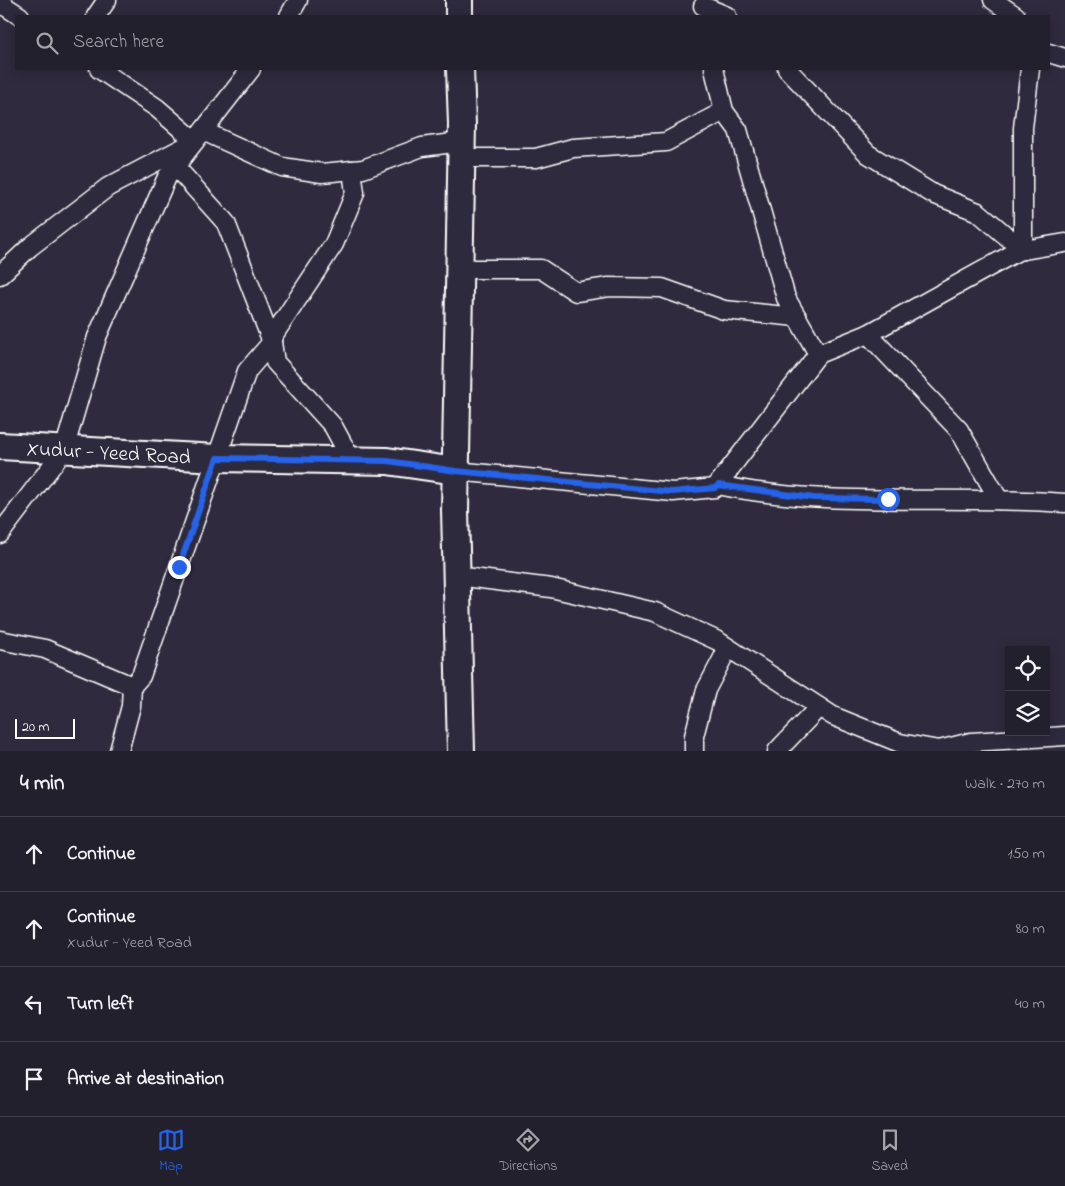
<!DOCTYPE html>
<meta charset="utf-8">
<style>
body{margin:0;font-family:"Indie Flower",sans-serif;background:#2f2d3a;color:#f1f3f6}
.controls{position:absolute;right:15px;bottom:15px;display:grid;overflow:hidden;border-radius:0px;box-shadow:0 2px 12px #0003}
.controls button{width:45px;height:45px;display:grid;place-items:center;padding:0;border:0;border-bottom:1px solid #403e4a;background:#23202e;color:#f1f3f6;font:25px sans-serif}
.scale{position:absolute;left:15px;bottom:12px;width:60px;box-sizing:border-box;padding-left:5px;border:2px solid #fff;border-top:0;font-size:14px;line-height:18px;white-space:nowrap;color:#fff;-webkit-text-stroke:4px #2f2a3d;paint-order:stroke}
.stop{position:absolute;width:15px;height:15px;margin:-11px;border:4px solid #2563eb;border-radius:50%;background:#fff}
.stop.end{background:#2563eb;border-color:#fff;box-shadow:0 1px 5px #0008}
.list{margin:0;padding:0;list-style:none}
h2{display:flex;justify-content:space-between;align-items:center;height:65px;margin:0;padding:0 20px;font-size:21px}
h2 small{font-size:16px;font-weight:400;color:#a3a3aa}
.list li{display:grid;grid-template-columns:32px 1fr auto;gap:15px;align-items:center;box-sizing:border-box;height:75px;padding:0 20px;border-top:1px solid #403e4a}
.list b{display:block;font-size:19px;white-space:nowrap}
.list p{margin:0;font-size:16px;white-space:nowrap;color:#a3a3aa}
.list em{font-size:16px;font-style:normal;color:#a3a3aa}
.icon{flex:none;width:28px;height:28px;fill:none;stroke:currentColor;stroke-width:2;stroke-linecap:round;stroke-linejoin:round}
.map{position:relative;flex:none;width:1065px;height:751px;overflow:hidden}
.search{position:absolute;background:#23202e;box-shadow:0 2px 12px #0003;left:15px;right:15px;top:15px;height:55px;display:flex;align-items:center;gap:12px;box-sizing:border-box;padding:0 18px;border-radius:0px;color:#a3a3aa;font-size:19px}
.sheet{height:365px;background:#23202e}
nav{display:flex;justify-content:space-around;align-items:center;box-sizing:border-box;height:70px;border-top:1px solid #403e4a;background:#23202e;font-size:14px;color:#a3a3aa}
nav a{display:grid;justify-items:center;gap:2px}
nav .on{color:#2563eb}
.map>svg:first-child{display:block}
</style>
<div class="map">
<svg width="1065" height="751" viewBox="0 0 1065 751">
<rect width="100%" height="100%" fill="#2f2a3d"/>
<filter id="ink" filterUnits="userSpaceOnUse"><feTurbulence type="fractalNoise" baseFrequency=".02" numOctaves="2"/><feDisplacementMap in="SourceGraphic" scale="10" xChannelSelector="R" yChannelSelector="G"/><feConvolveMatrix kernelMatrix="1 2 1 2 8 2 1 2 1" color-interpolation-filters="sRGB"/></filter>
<g filter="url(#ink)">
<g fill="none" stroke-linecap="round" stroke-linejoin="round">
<g stroke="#fff" stroke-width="21">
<g id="street">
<path d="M993,0L1016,16"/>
<path d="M0,3L20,16"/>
<path d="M703,6L727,16"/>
<path d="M96,16L107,0"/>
<path d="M289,16L298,0"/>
<path d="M1049,53L1065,58"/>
<path d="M99,69L157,108L195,141"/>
<path d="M714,69L724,111L738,130L786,298L818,354"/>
<path d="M787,69L868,154L933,194L978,212L1023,250"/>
<path d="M203,131L282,167L322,173L363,169L422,147L461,142"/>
<path d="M461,158H536L573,148L666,142L724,111"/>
<path d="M175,166L226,223L272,342L275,362L333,426L352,461"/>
<path d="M1023,250V128L1030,69"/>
<path d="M460,269H541L576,292L609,287L662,288L724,310L797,317"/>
<path d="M0,275L30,247L108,187L188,145"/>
<path d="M868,334L959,430L999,500"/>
<path d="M271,339L334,244L355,193L352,170"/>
<path d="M456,471L673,492L715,488L818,354L868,334L1018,251L1065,243"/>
<path d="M718,485C832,509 950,494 1065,503"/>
<path d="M0,534L64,450L97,337L167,177L251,69"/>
<path d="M457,576L551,588L655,612L718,641L833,716L900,743L939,750L971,742L1065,736"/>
<path d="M0,640L45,649L132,686"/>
<path d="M119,751L131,706L132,686L141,676L247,371L272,342"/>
<path d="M694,751V736L706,690L728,648"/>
<path d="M777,751L819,707"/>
</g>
</g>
<g stroke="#fff" stroke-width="30">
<g id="secondary">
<path d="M459,0V16"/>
<path d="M460,69L462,124L455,510L461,751"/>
<path id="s1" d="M0,446L217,458L387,461L456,471"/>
</g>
</g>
<use href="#street" stroke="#2f2a3d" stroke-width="18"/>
<use href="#secondary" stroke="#2f2a3d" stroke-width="26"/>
</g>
</g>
<g fill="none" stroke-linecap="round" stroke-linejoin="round" filter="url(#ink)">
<path stroke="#2563eb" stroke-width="6" d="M179,567L217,458L388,461L456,471L672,492L715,488L718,485L814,498L888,499"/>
</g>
<g text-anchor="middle" stroke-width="5" stroke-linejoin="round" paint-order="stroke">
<g font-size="21" fill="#fff" stroke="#2f2a3d">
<text dy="7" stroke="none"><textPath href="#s1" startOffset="109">Xudur - Yeed Road</textPath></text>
</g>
</g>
</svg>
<div class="controls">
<button><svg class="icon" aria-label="locate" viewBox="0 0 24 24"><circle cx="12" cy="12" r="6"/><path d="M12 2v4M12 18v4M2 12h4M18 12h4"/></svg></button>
<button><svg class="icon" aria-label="layers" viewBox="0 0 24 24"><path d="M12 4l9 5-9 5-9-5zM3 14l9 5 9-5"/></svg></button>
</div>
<div class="scale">20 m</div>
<div class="stop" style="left:888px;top:499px"></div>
<div class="stop end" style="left:179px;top:567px"></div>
<div class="search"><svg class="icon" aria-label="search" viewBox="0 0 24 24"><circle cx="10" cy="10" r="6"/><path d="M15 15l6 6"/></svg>Search here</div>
</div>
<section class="sheet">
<h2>4 min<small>Walk · 270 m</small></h2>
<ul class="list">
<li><svg class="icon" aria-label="ahead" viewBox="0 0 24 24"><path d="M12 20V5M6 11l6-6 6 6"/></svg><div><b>Continue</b></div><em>150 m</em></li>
<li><svg class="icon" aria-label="ahead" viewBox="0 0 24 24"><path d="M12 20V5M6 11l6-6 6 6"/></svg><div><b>Continue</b><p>Xudur - Yeed Road</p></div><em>80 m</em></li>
<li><svg class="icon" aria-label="left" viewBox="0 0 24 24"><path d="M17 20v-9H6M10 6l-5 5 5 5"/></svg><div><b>Turn left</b></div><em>40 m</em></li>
<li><svg class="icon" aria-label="arrive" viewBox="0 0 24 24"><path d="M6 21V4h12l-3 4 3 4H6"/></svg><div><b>Arrive at destination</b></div></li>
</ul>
</section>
<nav>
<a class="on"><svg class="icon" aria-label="map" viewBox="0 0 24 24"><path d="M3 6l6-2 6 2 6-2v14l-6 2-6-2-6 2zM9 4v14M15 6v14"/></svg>Map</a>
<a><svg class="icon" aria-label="directions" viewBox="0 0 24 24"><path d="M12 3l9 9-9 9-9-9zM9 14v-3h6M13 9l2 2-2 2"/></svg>Directions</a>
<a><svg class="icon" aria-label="saved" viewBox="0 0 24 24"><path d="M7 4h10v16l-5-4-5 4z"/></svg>Saved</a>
</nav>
